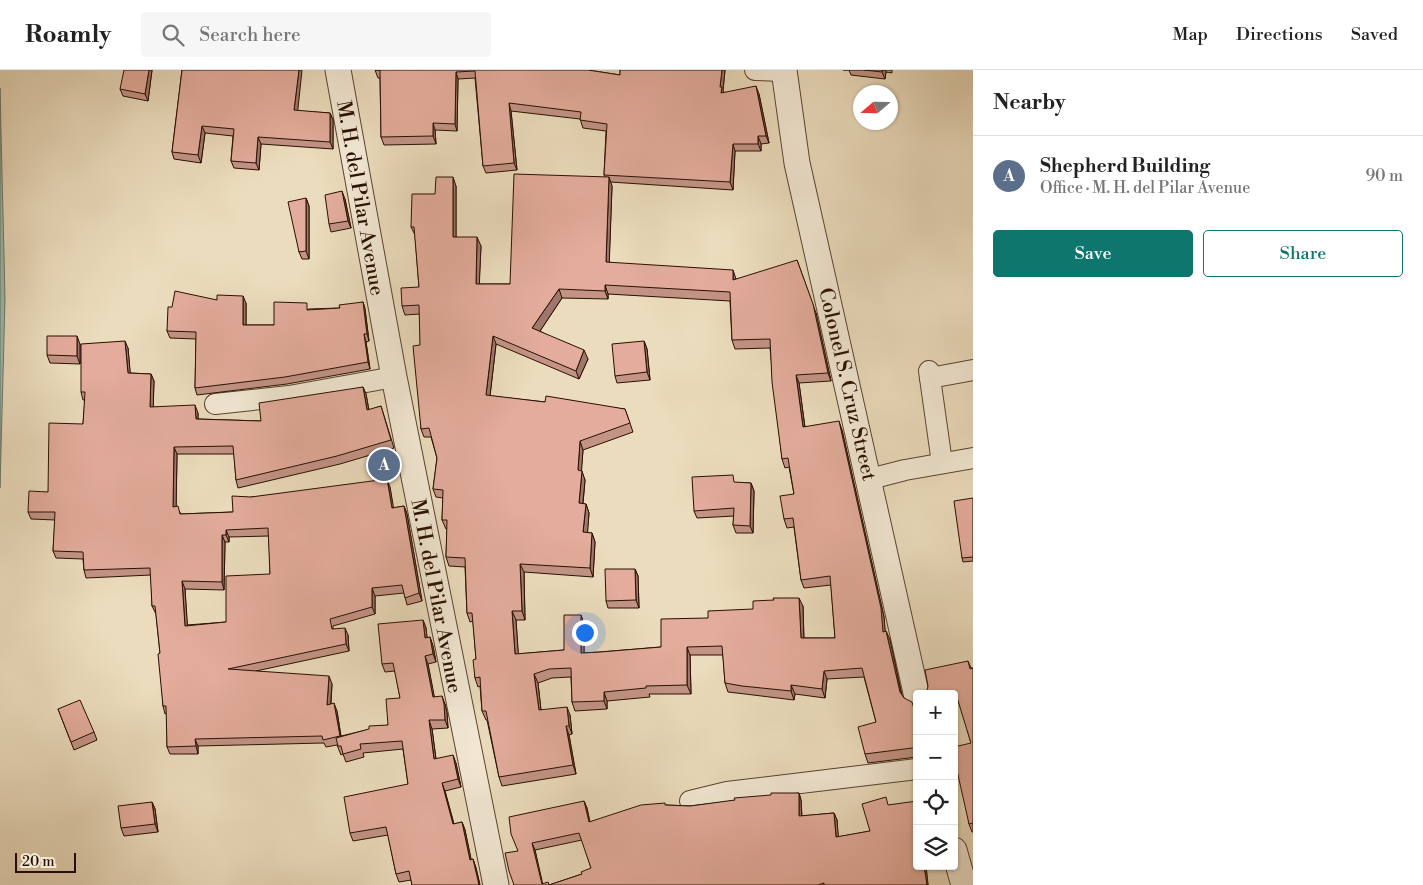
<!DOCTYPE html>
<meta charset="utf-8">
<style>
body{margin:0;font-family:"Libre Bodoni",serif;background:#f6f6f6;color:#222}
.controls{position:absolute;right:15px;bottom:15px;display:grid;overflow:hidden;border-radius:5px;box-shadow:0 1px 4px #0004}
.controls button{width:45px;height:45px;display:grid;place-items:center;padding:0;border:0;border-bottom:1px solid #e0e0e0;background:#fff;color:#222;font:25px sans-serif}
.compass{position:absolute;left:853px;top:15px;width:45px;height:45px;border-radius:50%;background:#fff;box-shadow:0 1px 4px #0004;rotate:250deg}
.scale{position:absolute;left:15px;bottom:12px;width:61px;box-sizing:border-box;padding-left:5px;border:2px solid #290f00;border-top:0;font-size:14px;line-height:18px;white-space:nowrap;color:#290f00;-webkit-text-stroke:4px #f2e8d4;paint-order:stroke}
.you{position:absolute;left:584px;top:562px;width:18px;height:18px;margin:-12px;border:4px solid #fff;border-radius:50%;background:#1a73e8;box-shadow:0 0 0 8px #1a73e833}
.badge{display:grid;place-items:center;width:32px;height:32px;border-radius:50%;background:#0f766e;color:#fff;font-size:16px;font-weight:700}
.pin{position:absolute;translate:-50% -50%;border:2px solid #fff;box-shadow:0 1px 5px #0006}
.list{margin:0;padding:0;list-style:none}
h2{display:flex;justify-content:space-between;align-items:center;height:65px;margin:0;padding:0 20px;font-size:21px}
h2 small{font-size:16px;font-weight:400;color:#767676}
.list li{display:grid;grid-template-columns:32px 1fr auto;gap:15px;align-items:center;box-sizing:border-box;height:80px;padding:0 20px;border-top:1px solid #e0e0e0}
.list b{display:block;font-size:19px;white-space:nowrap}
.list p{margin:0;font-size:16px;white-space:nowrap;color:#767676}
.list em{font-size:16px;font-style:normal;color:#767676}
.actions{display:flex;gap:10px;padding:15px 20px}
.actions a{flex:1;padding:11px 0;border:1px solid #0f766e;border-radius:5px;text-align:center;font-size:18px;color:#0f766e}
.actions .main{background:#0f766e;color:#fff}
.icon{flex:none;width:28px;height:28px;fill:none;stroke:currentColor;stroke-width:2;stroke-linecap:round;stroke-linejoin:round}
.map{position:relative;flex:none;width:973px;height:815px;overflow:hidden}
header{display:flex;align-items:center;gap:30px;box-sizing:border-box;height:70px;padding:0 25px;background:#fff;border-bottom:1px solid #e0e0e0}
header strong{font-size:24px}
nav{display:flex;gap:28px;margin-inline-start:auto;font-size:18px}
.search{width:350px;height:45px;background:#f6f6f6;display:flex;align-items:center;gap:12px;box-sizing:border-box;padding:0 18px;border-radius:5px;color:#767676;font-size:19px}
main{display:flex}
aside{flex:1;background:#fff}
.map>svg:first-child{display:block}
</style>
<header>
<strong>Roamly</strong>
<div class="search"><svg class="icon" aria-label="search" viewBox="0 0 24 24"><circle cx="10" cy="10" r="6"/><path d="M15 15l6 6"/></svg>Search here</div>
<nav><a>Map</a><a>Directions</a><a>Saved</a></nav>
</header>
<main>
<div class="map">
<svg width="973" height="815" viewBox="0 0 973 815">
<rect width="100%" height="100%" fill="#ebdcbd"/>
<filter id="stains"><feTurbulence type="fractalNoise" baseFrequency=".004" numOctaves="4"/><feColorMatrix values="0 0 0 0 .2 0 0 0 0 .09 0 0 0 0 .02 0 0 0 .5 -.17"/></filter>
<radialGradient id="worn" r=".72"><stop offset=".6" stop-color="#630" stop-opacity="0"/><stop offset="1" stop-color="#630" stop-opacity=".3"/></radialGradient>
<path fill="#98bcb0" stroke="#6c776a" d="M0,18L5,229L0,418Z"/>
<g fill="none" stroke-linecap="round" stroke-linejoin="round">
<g stroke="#5a422f" stroke-width="22">
<g id="minor">
<path d="M755,0L784,1"/>
<path d="M929,301L942,393"/>
<path d="M930,308L973,300"/>
<path d="M215,334L289,326L394,307"/>
<path d="M870,409L905,400L973,388"/>
<path d="M690,731L727,722L917,699"/>
</g>
</g>
<g stroke="#5a422f" stroke-width="27">
<g id="tertiary">
<path d="M338,0L394,307L496,815"/>
<path d="M784,0L797,93L917,627"/>
<path d="M954,780L964,815"/>
</g>
</g>
<use href="#minor" stroke="#f2e8d4" stroke-width="20"/>
<use href="#tertiary" stroke="#f2e8d4" stroke-width="25"/>
</g>
<g fill="#c39486" stroke="#290f00" fill-rule="evenodd">
<path d="M152,0L148,31L123,26L120,19Z"/>
<path d="M182,0L297,41L330,43L333,50V79L261,74L259,100L234,98L231,91L233,66L205,63L201,93L174,89L172,82Z"/>
<path d="M375,0H588L620,5V0H725L723,20L724,23L759,24L769,73L761,74V81H735L733,120L610,112L612,116L609,193L736,209L816,243L831,311L799,313L805,357L842,360L884,547L885,562L886,561L890,570L902,625L904,628L915,641L917,647V687L868,693L865,684L876,652L864,607L827,609L825,628L795,624L794,630L745,624L728,622L725,613L723,585H690L691,624H649L650,627L607,631V639L575,641L572,632L571,607L552,608L538,613L541,640L570,645L572,664L569,665L576,704L502,716L499,707L487,650H486L482,641L480,616L478,617L475,608L476,589L473,551L470,552L467,543L465,497L449,496L446,487L447,459H446L442,450L443,428L436,427L433,419L437,388L431,367H424L421,359L420,244L405,245L402,236L419,217L415,165L411,157L435,124L456,116V167L481,176L479,214H510L605,107L604,105L606,61L583,58L580,49L511,41L517,100L486,103L483,96L475,8L458,9L457,61L435,60L436,74L384,75L381,67L380,8H378ZM608,224L730,231L732,270L735,279L770,278L782,389L785,398L789,397L794,424L784,449L787,458L794,457L801,510L804,518L831,515L835,568H804L803,536L708,548L661,577L600,582L584,583V554L581,545L564,580L518,584L516,550H525L524,502L593,507L595,472L592,463H587L589,443L586,434H583L585,410L581,401L583,380L633,362L625,339L545,332L490,326L496,274L579,309L588,289L540,261L562,228L608,229Z"/>
<path d="M843,0H892V3L886,2L885,9L851,5L849,0Z"/>
<path d="M306,128L309,136V189H302L299,182Z"/>
<path d="M345,129L351,158L331,162L329,154Z"/>
<path d="M217,230L246,233V255H274L309,239L340,238L363,232L365,239L369,271L366,272L370,299L287,314L197,325L195,318L196,269L170,268L167,261L172,237Z"/>
<path d="M644,271L647,279L650,310L617,313L615,306Z"/>
<path d="M80,274V294L50,293L47,285Z"/>
<path d="M128,278L130,303L151,304L154,311L153,337L198,343V349L261,351L363,317L366,324L369,340L381,336L394,378L340,394L238,418L236,410L234,384H177L176,436L181,444L233,442L251,427L390,417L393,438L404,436L407,444L422,531L407,535L404,523L375,526V544L333,556V559L348,565L349,581L256,601L332,614L331,634L337,641L341,666L388,655L400,628L395,601L385,602L382,594L423,550L426,558L427,568L430,567L433,576L436,592L428,594L434,627L445,634L447,643L448,658L432,659L436,689L456,693L461,717L445,721L454,754L462,752L465,760L471,790L473,789L476,798L480,815H412L411,810L399,812L396,804L388,765L353,771L350,763L408,714L403,679L363,683L364,687L346,692L343,684L341,685L337,675L326,677L324,673L198,676V684H170L167,677V643L165,644L163,636L160,583L156,544L152,536L151,505L86,508L84,500L83,489L56,488L53,481L55,450L31,449L28,442L48,422L83,354L85,330H83L81,322ZM269,466L270,504L226,552L187,555L185,519L224,520L225,472H229V467Z"/>
<path d="M736,413H751L754,421L753,463H736L733,455L734,446L697,448L694,441Z"/>
<path d="M973,428V491L963,492L962,488Z"/>
<path d="M635,499L638,506L639,538H608L606,531Z"/>
<path d="M968,591L971,598H973V762H972L969,754L971,673L958,629L954,630V624H926Z"/>
<path d="M58,639L94,662L97,670L74,680Z"/>
<path d="M799,723L801,730L802,746L834,743L837,750L838,767L870,761L889,735L917,796H926L928,815H514L518,781L584,731L587,738L590,752L666,735L690,736ZM582,770L591,798L582,804L549,815L542,814L535,780Z"/>
<path d="M152,732L155,739L158,762L124,766L121,758Z"/>
</g>
<g fill="#9f786d" stroke="#290f00">
<path d="M149,0H152L148,31L145,24Z"/>
<path d="M299,0H302L297,48L294,40Z"/>
<path d="M722,0H725L723,20L725,25L724,31L720,17Z"/>
<path d="M882,0H885L886,2L885,9L882,2Z"/>
<path d="M456,2L458,9L457,61L455,54Z"/>
<path d="M756,16L759,24L769,73L766,66Z"/>
<path d="M509,33L511,41L517,100L514,93Z"/>
<path d="M330,43L333,50V79L330,72Z"/>
<path d="M433,53L435,60L436,74L433,66Z"/>
<path d="M202,56L205,63L201,93L198,85Z"/>
<path d="M758,66L761,74V81L758,74Z"/>
<path d="M258,67L261,74L259,100L256,93Z"/>
<path d="M733,74L735,81L733,120L730,112Z"/>
<path d="M453,107L456,116V176L453,167Z"/>
<path d="M609,107L612,116L609,201L606,192Z"/>
<path d="M342,121L345,129L351,158L348,151Z"/>
<path d="M306,128L309,136V189L306,181Z"/>
<path d="M477,167L481,176L479,222L476,214Z"/>
<path d="M797,190L816,243L831,311L828,303Z"/>
<path d="M733,200L736,209V219L733,210Z"/>
<path d="M605,215L608,224V229L605,221Z"/>
<path d="M559,219L562,228L536,267L532,258Z"/>
<path d="M243,226L246,233V262L243,255Z"/>
<path d="M363,232L365,239L369,271L367,264Z"/>
<path d="M364,264L366,272L370,299L368,292Z"/>
<path d="M77,266L80,274V294L77,286Z"/>
<path d="M493,266L496,274L489,334L486,325Z"/>
<path d="M125,271L128,278L131,311L128,303Z"/>
<path d="M644,271L647,279L650,310L647,302Z"/>
<path d="M584,280L588,289L579,309L576,301Z"/>
<path d="M151,304L154,311L153,345L150,337Z"/>
<path d="M796,305L799,313L806,366L803,357Z"/>
<path d="M363,317L366,324L370,347L367,340Z"/>
<path d="M195,335L198,343V356L196,349Z"/>
<path d="M839,351L842,360L884,547L886,571L883,562Z"/>
<path d="M580,371L583,380L581,409L578,400Z"/>
<path d="M174,377L177,384L176,444L173,437Z"/>
<path d="M582,401L585,410L582,442L579,433Z"/>
<path d="M387,409L390,417L395,446L392,438Z"/>
<path d="M751,413L754,421L753,463L750,456Z"/>
<path d="M586,434L589,443L587,471L583,462Z"/>
<path d="M404,436L407,444L422,531L419,523Z"/>
<path d="M226,460L229,467V472L226,465Z"/>
<path d="M592,463L595,472L593,507L590,498Z"/>
<path d="M222,465L225,472L224,520L222,512Z"/>
<path d="M520,494L524,502L525,550L522,541Z"/>
<path d="M635,499L638,506L639,538L636,530Z"/>
<path d="M182,511L185,519L188,563L185,556Z"/>
<path d="M372,518L375,526V544L372,537Z"/>
<path d="M799,528L803,536L804,577L801,568Z"/>
<path d="M512,541L516,550L519,593L515,584Z"/>
<path d="M581,545L584,554V592L581,583Z"/>
<path d="M423,550L426,558L428,576L425,568Z"/>
<path d="M345,558L348,565L349,581L346,574Z"/>
<path d="M886,561L890,570L903,631L900,622Z"/>
<path d="M430,567L433,576L436,592L433,584Z"/>
<path d="M687,577L690,585L691,624L687,615Z"/>
<path d="M425,586L428,594L436,635L433,627Z"/>
<path d="M824,601L827,609L825,628L822,619Z"/>
<path d="M534,604L538,613L542,649L539,640Z"/>
<path d="M329,606L332,614L330,642L327,635Z"/>
<path d="M791,615L795,624L794,630L791,621Z"/>
<path d="M604,622L607,631V639L604,631Z"/>
<path d="M442,626L445,634L447,643L448,658L445,650Z"/>
<path d="M334,633L337,641L342,674L340,666Z"/>
<path d="M567,637L570,645L572,664L569,656Z"/>
<path d="M429,650L432,659L437,697L434,689Z"/>
<path d="M566,656L569,665L576,704L573,695Z"/>
<path d="M195,669L198,676V684L196,676Z"/>
<path d="M453,685L456,693L461,717L458,709Z"/>
<path d="M442,713L445,721L456,762L453,754Z"/>
<path d="M799,723L801,730L802,753L799,746Z"/>
<path d="M584,731L587,738L591,759L589,752Z"/>
<path d="M152,732L155,739L158,762L155,754Z"/>
<path d="M834,743L837,750L839,774L836,767Z"/>
<path d="M462,752L465,760L473,798L470,790Z"/>
<path d="M532,773L535,780L543,815H542Z"/>
<path d="M473,789L476,798L480,815H479Z"/>
<path d="M924,796H926L928,815H927Z"/>
</g>
<g fill="#e3ac9c" stroke="#290f00" fill-rule="evenodd">
<path d="M124,0H149L145,24L120,19Z"/>
<path d="M182,0H299L294,40L330,43V72L258,67L256,93L231,91L234,59L202,56L198,85L172,82Z"/>
<path d="M375,0H588L620,5V0H722L720,17H722L721,23L756,16L766,66H758V74H733L730,112L604,105L607,54L580,50L581,42L509,33L514,93L483,96L475,1L456,2L455,54L433,53V66L381,67L380,0Z"/>
<path d="M864,0H882V2Z"/>
<path d="M514,104L609,107L606,192L733,200V210L797,190L813,234L828,303L796,305L803,357L839,351L881,538L883,562L886,561L900,622L904,628L912,632L917,649V679L912,678L865,684L858,657L876,652L862,598L824,601L822,619L791,615V621L742,616L725,613L722,576L687,577V615L646,616V618L604,622V631L572,632L571,598L549,599L534,604L539,640L567,637L569,656H566L573,695L499,707L486,641H482L480,607L475,608L473,590L476,589L472,543H467L465,488L446,487L447,450H442L443,420L433,419L437,388L429,358L421,359L413,276L420,275L419,235L402,236L401,218L419,217L414,157H411L412,124H435L436,107H453V167H477L476,214H510ZM605,215L730,222L732,270L770,269L772,312L782,389L788,388L794,424L780,426L784,449L793,448L801,510L830,506L835,568H801L799,528H773L774,530L753,531V539L708,541V548L661,549V577L600,582L581,583V545H564V580L515,584L512,541H522L520,494L590,498L592,463L583,462L586,434L579,433L582,401L578,400L580,371L630,353L625,339L546,326L545,332L486,325L493,266L576,301L584,280L532,258L559,219L605,221Z"/>
<path d="M342,121L348,151L329,154L325,125Z"/>
<path d="M306,128V181L299,182L288,132Z"/>
<path d="M175,221L217,230V225L243,226V255H274V232L307,233V240L340,238L339,235L363,232L367,264H364L368,292L285,307L195,318L196,262L167,261L168,237H172Z"/>
<path d="M47,266H77V286L47,285Z"/>
<path d="M125,271L128,303L151,304L150,337L195,335L196,349L261,351L259,333L363,317L367,340L381,336L391,370L337,386L236,410L233,376L174,377L173,437L178,436L180,444L233,442L232,426L251,427L387,409L392,438L404,436L419,523L405,528L402,515L372,518V537L330,549L332,559L345,558L346,574L228,599L329,606L327,635L334,633L340,666L323,670L322,666L195,669L196,676L167,677L166,636H163L158,584L160,583L155,536H152L150,498L84,500L83,482L53,481L55,442H28L29,421L48,422L49,353L83,354L85,322H81V274ZM268,458L270,504L226,506V552L185,556L182,511L222,512V465H226V460Z"/>
<path d="M644,271L647,302L615,306L612,274Z"/>
<path d="M733,405L734,412L751,413L750,456L733,455L734,438L694,441L692,407Z"/>
<path d="M973,428V487L962,488L954,431Z"/>
<path d="M605,499H635L636,530L606,531Z"/>
<path d="M423,550L425,568L430,567L433,584L425,586L433,627L442,626L444,634L445,650H429L434,689L453,685L458,709L442,713L453,754L462,752L470,790L473,789L479,815H412L409,801L396,804L386,757L350,763L344,727L408,714L402,671L360,674L361,679L343,684L341,676H338L336,668L369,659V656L388,655L386,629L400,628L393,593L382,594L378,554Z"/>
<path d="M968,591L970,599L973,598V753L969,754L954,687V677L971,673L955,621L943,624H926L928,616L925,600Z"/>
<path d="M80,630L94,662L71,672L58,639Z"/>
<path d="M771,723H799V746L834,743L836,767L870,761L862,734L886,727L888,735L917,731V796H924L927,815H824V813L818,815H514L509,801L505,783L518,781L511,764L509,747L584,731L589,752L641,735L665,733V735L690,736L735,730L734,728L771,725ZM579,763L591,798L581,802L582,804L549,815L548,812L542,814L532,773Z"/>
<path d="M152,732L155,754L121,758L118,736Z"/>
</g>
<g text-anchor="middle" stroke-width="4" stroke-linejoin="round" paint-order="stroke">
<g font-size="20" fill="#290f00" stroke="#f2e8d4">
<text transform="translate(361 128) rotate(80)" y="7">M. H. del Pilar Avenue</text>
<text transform="translate(848 314) rotate(77)" y="7">Colonel S. Cruz Street</text>
<text transform="translate(437 526) rotate(79)" y="7">M. H. del Pilar Avenue</text>
</g>
</g>
<rect width="100%" height="100%" filter="url(#stains)"/>
<rect width="100%" height="100%" fill="url(#worn)"/>
</svg>
<div class="controls">
<button>+</button>
<button>−</button>
<button><svg class="icon" aria-label="locate" viewBox="0 0 24 24"><circle cx="12" cy="12" r="6"/><path d="M12 2v4M12 18v4M2 12h4M18 12h4"/></svg></button>
<button><svg class="icon" aria-label="layers" viewBox="0 0 24 24"><path d="M12 4l9 5-9 5-9-5zM3 14l9 5 9-5"/></svg></button>
</div>
<svg class="compass" viewBox="-18 -18 36 36"><path d="M0-13l5 13h-10z" fill="#e53935"/><path d="M0 13l5-13h-10z" fill="#767676"/></svg>
<div class="scale">20 m</div>
<div class="you"></div>
<div class="pin badge" style="left:384px;top:395px;background:#5c6f8a">A</div>
</div>
<aside>
<h2>Nearby<small></small></h2>
<ul class="list">
<li><span class="badge" style="background:#5c6f8a">A</span><div><b>Shepherd Building</b><p>Office · M. H. del Pilar Avenue</p></div><em>90 m</em></li>
</ul>
<div class="actions"><a class="main">Save</a><a>Share</a></div>
</aside>
</main>
